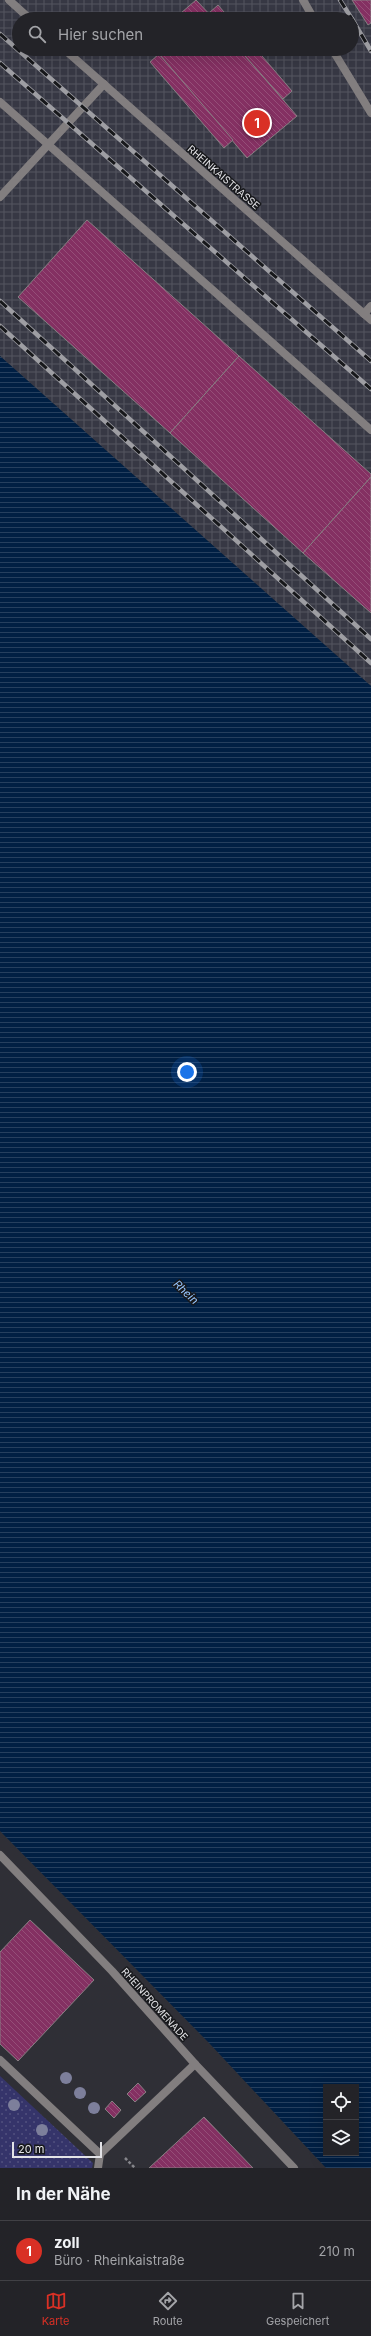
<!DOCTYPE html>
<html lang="de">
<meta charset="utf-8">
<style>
body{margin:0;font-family:Inter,sans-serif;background:#2b2b30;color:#f1f3f6}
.controls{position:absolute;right:12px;bottom:12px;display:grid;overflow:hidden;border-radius:0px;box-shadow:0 4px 16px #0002}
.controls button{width:36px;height:36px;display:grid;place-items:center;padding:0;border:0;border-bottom:1px solid #404045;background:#232328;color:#f1f3f6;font:20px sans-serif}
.scale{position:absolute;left:12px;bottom:10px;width:90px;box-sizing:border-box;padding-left:4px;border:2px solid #e3e3e7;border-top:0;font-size:11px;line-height:14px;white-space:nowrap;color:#e3e3e7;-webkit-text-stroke:3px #17181b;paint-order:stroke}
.you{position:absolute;left:187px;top:1072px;width:14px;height:14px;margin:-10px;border:3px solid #fff;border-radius:50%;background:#1a73e8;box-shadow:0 0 0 6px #1a73e833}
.badge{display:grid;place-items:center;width:26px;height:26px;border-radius:50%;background:#d93025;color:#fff;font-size:13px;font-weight:700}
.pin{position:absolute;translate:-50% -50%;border:2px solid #fff;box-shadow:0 1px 4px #0006}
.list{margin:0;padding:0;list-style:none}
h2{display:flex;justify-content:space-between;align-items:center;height:52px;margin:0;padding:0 16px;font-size:17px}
h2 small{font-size:13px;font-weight:400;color:#a3a4a8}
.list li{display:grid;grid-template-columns:26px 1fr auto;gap:12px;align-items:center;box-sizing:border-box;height:60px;padding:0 16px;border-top:1px solid #404045}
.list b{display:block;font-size:15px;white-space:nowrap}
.list p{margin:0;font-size:13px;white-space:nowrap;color:#a3a4a8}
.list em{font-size:13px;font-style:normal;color:#a3a4a8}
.icon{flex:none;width:22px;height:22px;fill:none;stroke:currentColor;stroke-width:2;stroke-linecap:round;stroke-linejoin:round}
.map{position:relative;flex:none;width:371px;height:2168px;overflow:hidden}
.search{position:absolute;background:#232328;box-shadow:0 4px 16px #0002;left:12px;right:12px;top:12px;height:44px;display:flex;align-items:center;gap:10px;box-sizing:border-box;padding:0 14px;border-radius:22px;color:#a3a4a8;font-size:15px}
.sheet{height:112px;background:#232328}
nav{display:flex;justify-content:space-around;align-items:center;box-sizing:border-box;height:56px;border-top:1px solid #404045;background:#232328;font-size:11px;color:#a3a4a8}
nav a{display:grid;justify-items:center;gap:2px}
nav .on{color:#d93025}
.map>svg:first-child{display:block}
</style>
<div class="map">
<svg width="371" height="2168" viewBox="0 0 371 2168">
<defs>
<pattern id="industrial-grid" width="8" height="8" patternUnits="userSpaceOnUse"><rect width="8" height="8" fill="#373844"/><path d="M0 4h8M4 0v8" fill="none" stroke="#54555f"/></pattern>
<pattern id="grass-dots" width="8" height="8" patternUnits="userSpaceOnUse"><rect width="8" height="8" fill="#35346a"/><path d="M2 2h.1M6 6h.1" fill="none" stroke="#52517f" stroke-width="1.8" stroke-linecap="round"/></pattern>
<pattern id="water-rules" width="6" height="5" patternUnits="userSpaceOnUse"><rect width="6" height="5" fill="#001f43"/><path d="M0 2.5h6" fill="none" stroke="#253f5e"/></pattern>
<pattern id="building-back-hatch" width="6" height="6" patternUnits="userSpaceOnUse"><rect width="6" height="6" fill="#843062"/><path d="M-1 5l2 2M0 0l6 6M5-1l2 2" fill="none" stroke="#954e78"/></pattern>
</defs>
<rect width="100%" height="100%" fill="#2f2f36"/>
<path fill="url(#industrial-grid)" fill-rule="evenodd" d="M0,0H371V686L0,356ZM19,19H352V49H19Z"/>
<path fill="url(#grass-dots)" d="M0,2076L93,2163L92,2168H0Z"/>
<path fill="url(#water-rules)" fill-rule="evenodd" d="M0,356L371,686V2168H326L210,2044L0,1831ZM326,2087H356V2153H326Z"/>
<g fill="url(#building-back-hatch)" stroke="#887f83">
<path d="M196,0L214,19H174Z"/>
<path d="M352,0H371V23L368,25Z"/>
<path d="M218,5L230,19H214L209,13Z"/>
<path d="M155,49H239L297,116L247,158Z"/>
<path d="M239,49H256L292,91L283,99Z"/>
<path d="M159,54L233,140L224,148L150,62Z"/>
<path d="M87,220L239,356L170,433L18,297Z"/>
<path d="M239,356L371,474V477L303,553L170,433Z"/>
<path d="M371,477V613L303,553Z"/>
<path d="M30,1920L94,1980L18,2061L0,2044V1952Z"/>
<path d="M138,2083L146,2092L135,2102L127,2094Z"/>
<path d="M112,2101L121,2110L114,2118L105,2109Z"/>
<path d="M204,2117L253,2168H149Z"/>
</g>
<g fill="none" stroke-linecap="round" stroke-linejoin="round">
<path stroke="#86868b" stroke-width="2.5" stroke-dasharray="3 2" stroke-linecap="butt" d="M125,2158L135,2168"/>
<g stroke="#827e7f" stroke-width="8">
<path d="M0,102L371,430"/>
<path d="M0,197L104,84"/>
<path d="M0,2060L100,2154L98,2168"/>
<path d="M100,2154L195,2064"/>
</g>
<path stroke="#827e7f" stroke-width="8" d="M0,1855L112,1971L195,2064L294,2168"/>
<g stroke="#827e7f" stroke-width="8">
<path d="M9,0L30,19"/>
<path d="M303,0L314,19"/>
<path d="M64,49L371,320"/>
<path d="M332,49L371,113"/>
<path d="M364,314L371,306"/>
</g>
<g stroke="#9e9ea3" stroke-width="4.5">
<g id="rail">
<path d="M340,0L352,19"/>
<path d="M352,19L371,51"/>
<path d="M0,34L371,361"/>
<path d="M0,63L371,389"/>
<path d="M0,301L371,639"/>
<path d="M0,326L371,663"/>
</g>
</g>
<use href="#rail" stroke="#17181b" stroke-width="3" stroke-dasharray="9" stroke-linecap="butt"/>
</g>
<g fill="#7d7f9b">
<circle cx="66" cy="2078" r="6"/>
<circle cx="80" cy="2093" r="6"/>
<circle cx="14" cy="2105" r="6"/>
<circle cx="94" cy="2108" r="6"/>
<circle cx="42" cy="2130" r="6"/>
</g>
<g text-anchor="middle" stroke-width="3" stroke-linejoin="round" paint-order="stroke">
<g font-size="10" fill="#e3e3e7" stroke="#17181b">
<text transform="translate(224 177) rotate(41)" y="4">RHEINKAISTRASSE</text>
<text transform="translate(155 2004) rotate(48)" y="4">RHEINPROMENADE</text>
</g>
<g font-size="11" font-style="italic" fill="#97c6ff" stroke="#17181b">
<text transform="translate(186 1292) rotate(43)" y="4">Rhein</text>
</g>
</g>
</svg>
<div class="controls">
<button><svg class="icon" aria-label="locate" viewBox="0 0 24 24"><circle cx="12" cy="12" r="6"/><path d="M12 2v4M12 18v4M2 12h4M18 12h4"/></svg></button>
<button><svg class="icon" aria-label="layers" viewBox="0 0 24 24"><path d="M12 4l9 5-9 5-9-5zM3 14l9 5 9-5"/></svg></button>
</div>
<div class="scale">20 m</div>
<div class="you"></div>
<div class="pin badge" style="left:257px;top:123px">1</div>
<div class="search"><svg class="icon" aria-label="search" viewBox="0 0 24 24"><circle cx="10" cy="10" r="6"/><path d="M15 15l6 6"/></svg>Hier suchen</div>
</div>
<section class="sheet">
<h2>In der Nähe<small></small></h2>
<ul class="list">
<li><span class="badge">1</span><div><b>zoll</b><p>Büro · Rheinkaistraße</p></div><em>210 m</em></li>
</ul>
</section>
<nav>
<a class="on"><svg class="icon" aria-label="map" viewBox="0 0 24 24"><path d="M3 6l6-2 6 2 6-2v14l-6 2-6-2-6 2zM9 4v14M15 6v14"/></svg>Karte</a>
<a><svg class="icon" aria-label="directions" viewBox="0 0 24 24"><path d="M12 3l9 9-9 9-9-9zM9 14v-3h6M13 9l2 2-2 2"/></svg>Route</a>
<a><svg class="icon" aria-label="saved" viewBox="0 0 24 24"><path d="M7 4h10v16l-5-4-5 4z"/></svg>Gespeichert</a>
</nav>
